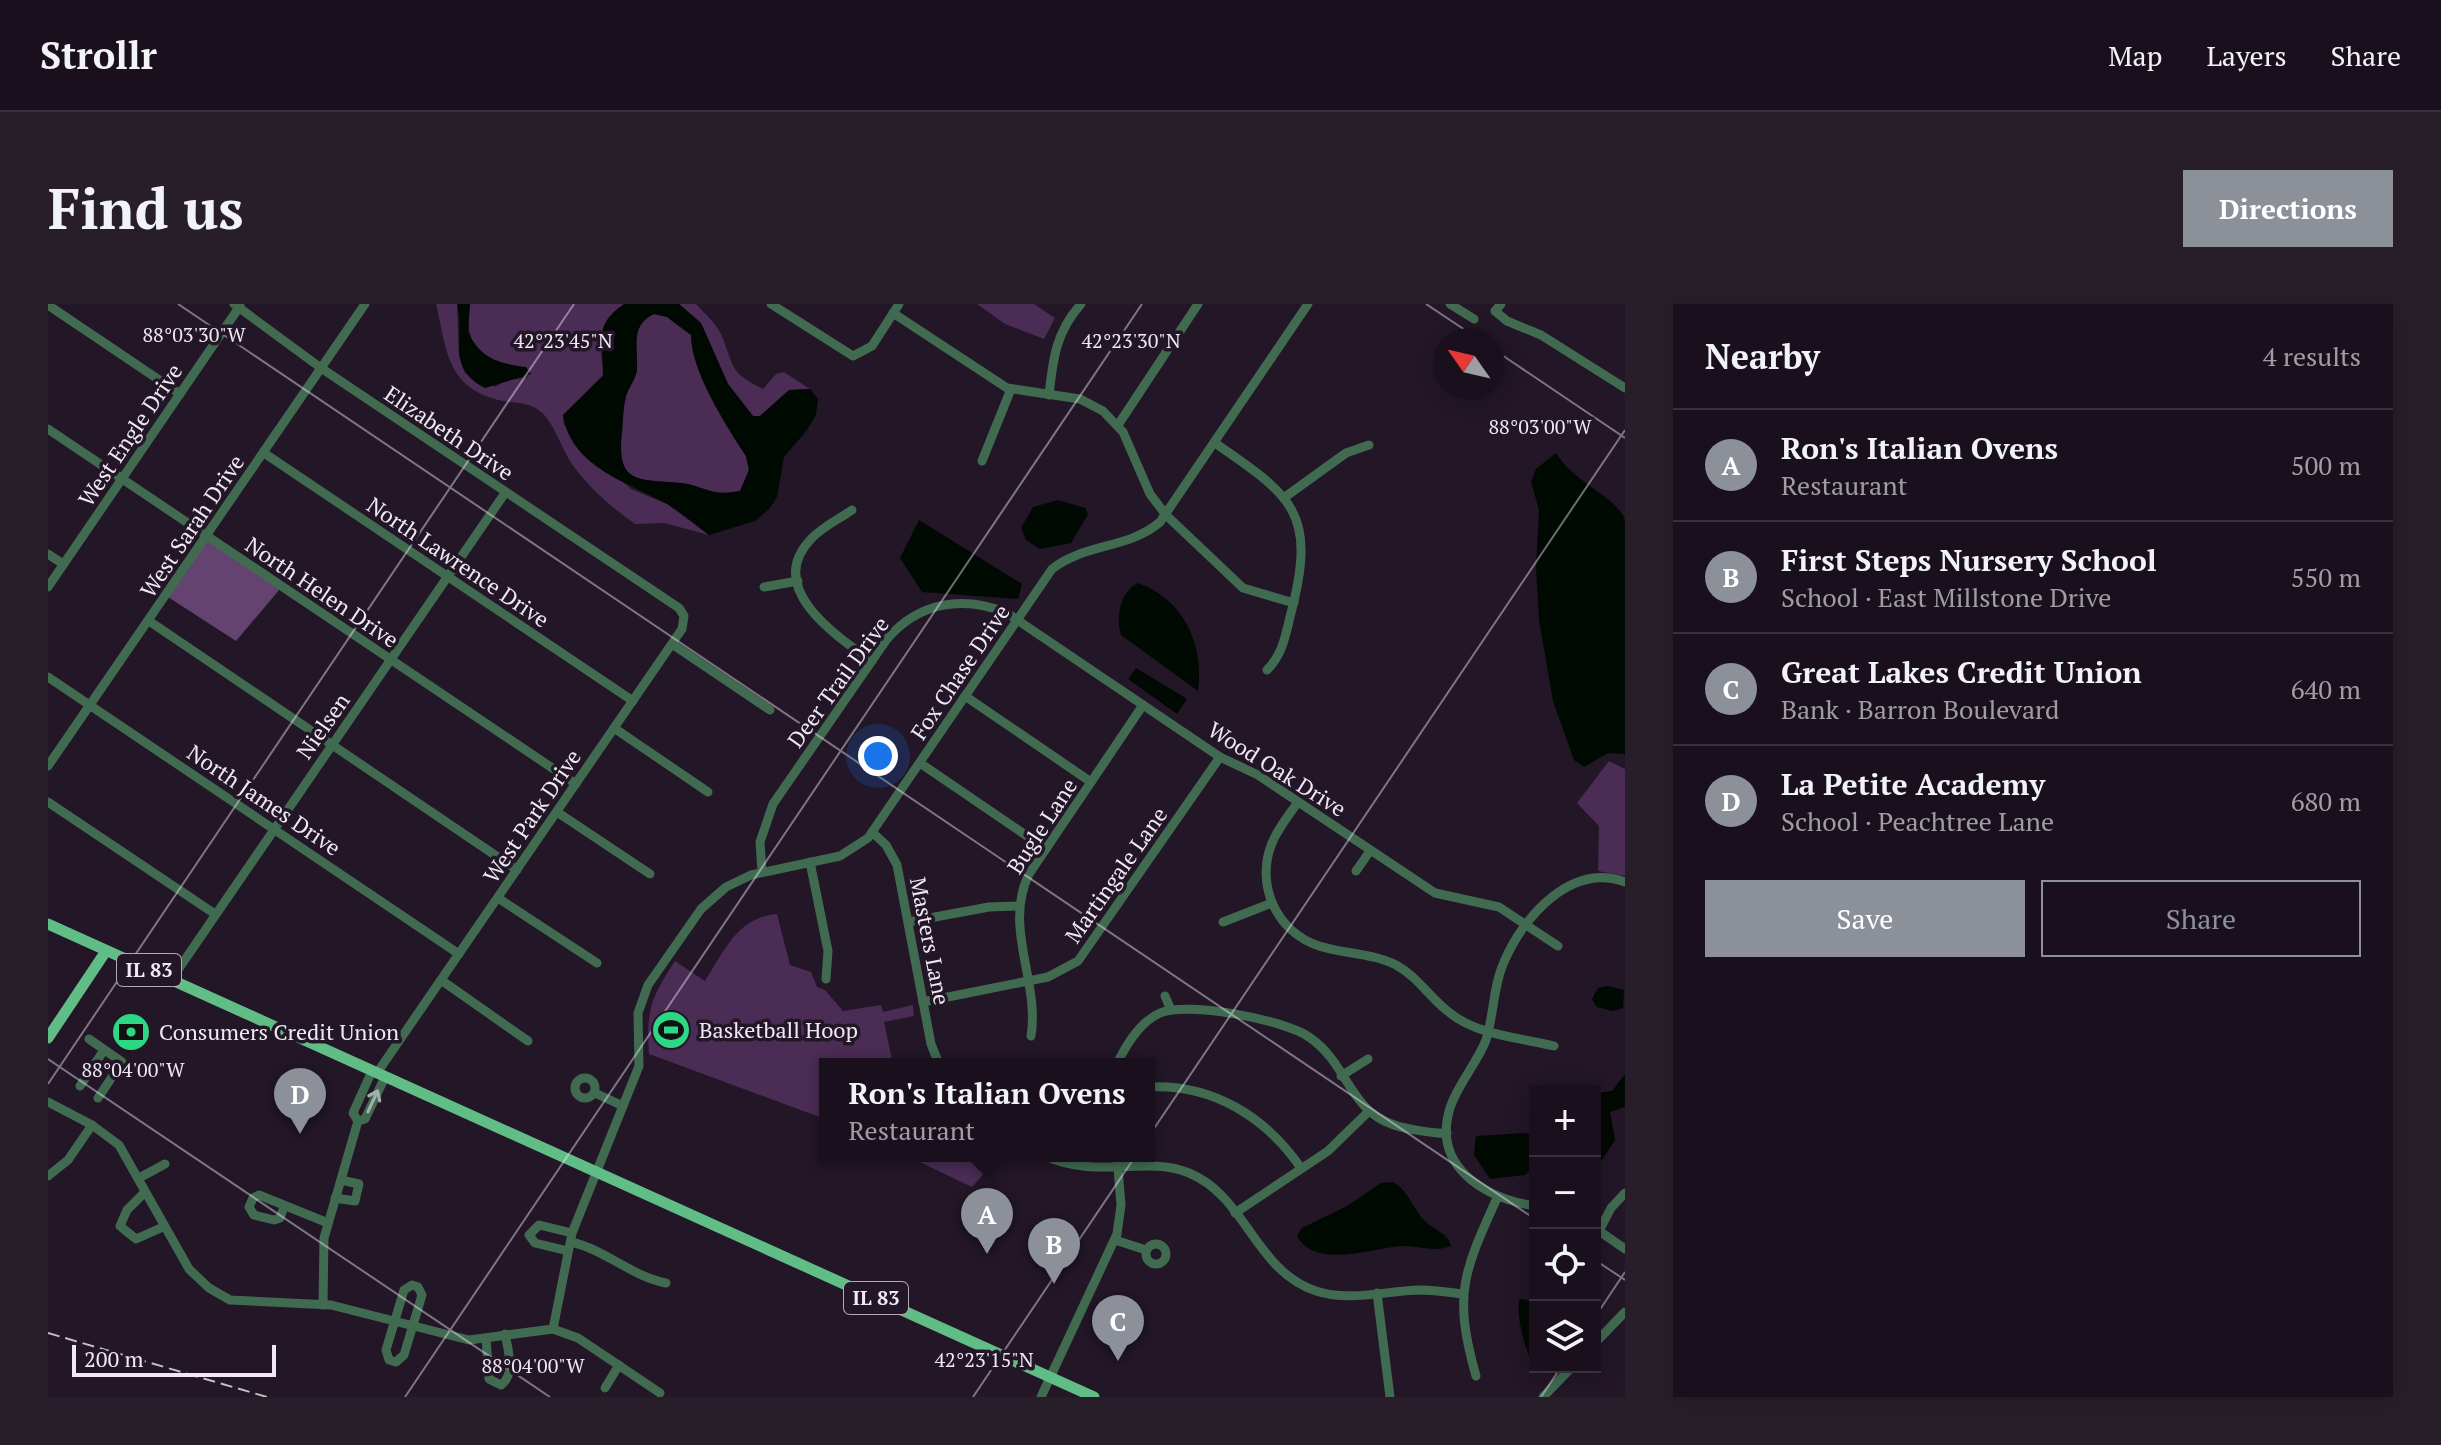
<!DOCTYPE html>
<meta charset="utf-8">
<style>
body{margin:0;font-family:"PT Serif",serif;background:#271e2a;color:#f1f3f6}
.controls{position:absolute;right:24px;bottom:24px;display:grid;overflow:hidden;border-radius:0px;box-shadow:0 4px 20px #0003}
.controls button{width:72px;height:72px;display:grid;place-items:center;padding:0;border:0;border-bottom:2px solid #38303b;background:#1a101d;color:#f1f3f6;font:40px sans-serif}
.compass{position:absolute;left:1385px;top:24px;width:72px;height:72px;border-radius:50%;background:#1a101d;box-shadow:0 4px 20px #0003;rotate:304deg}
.scale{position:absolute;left:24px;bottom:20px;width:204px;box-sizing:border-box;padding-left:8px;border:4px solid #f0e8f3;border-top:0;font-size:22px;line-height:28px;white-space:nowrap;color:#f0e8f3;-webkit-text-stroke:6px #221627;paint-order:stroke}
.you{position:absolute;left:830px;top:452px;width:28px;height:28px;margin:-20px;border:6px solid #fff;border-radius:50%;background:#1a73e8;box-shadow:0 0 0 12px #1a73e833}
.badge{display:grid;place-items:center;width:52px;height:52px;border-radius:50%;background:#8c9099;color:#fff;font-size:26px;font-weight:700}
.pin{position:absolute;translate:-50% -66px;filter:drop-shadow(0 2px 4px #0008)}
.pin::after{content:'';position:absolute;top:42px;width:28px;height:24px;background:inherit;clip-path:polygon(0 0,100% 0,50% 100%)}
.popup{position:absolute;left:771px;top:754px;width:336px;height:104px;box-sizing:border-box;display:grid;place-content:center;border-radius:0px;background:#1a101d;filter:drop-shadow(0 2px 6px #0005);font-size:26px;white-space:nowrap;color:#9f9da4}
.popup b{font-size:30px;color:#f1f3f6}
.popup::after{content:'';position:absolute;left:50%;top:100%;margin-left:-16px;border:16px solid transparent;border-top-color:#1a101d}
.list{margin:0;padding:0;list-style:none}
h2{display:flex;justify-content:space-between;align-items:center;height:104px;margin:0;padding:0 32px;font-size:34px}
h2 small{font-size:26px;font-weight:400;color:#9f9da4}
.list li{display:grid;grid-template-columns:52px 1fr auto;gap:24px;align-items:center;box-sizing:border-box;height:112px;padding:0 32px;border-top:2px solid #38303b}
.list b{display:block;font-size:30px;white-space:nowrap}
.list p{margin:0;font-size:26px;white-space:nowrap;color:#9f9da4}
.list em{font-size:26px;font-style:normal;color:#9f9da4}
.actions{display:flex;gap:16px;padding:24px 32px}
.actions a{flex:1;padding:18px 0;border:2px solid #8c9099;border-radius:0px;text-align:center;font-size:28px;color:#8c9099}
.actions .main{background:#8c9099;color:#fff}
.icon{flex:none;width:44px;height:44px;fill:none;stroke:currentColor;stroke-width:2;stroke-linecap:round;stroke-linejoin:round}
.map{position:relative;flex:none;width:1577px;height:1093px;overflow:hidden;border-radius:0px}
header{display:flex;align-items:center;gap:48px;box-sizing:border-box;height:112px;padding:0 40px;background:#1a101d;border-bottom:2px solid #38303b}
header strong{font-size:38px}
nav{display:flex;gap:44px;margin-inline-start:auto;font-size:28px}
.intro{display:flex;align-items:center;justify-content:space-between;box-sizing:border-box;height:192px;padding:0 48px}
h1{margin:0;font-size:56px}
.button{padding:20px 36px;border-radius:0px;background:#8c9099;color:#fff;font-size:28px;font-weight:700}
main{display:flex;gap:48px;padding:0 48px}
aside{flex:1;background:#1a101d;border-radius:0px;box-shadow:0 4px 20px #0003}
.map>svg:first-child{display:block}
</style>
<header>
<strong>Strollr</strong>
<nav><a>Map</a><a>Layers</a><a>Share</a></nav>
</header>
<div class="intro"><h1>Find us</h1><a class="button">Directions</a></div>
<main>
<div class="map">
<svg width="1577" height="1093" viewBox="0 0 1577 1093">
<rect width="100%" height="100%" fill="#221627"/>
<g fill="#4a2c54">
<path d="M388,0H409L411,53L417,69L447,83L458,76L479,74L482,67C473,60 462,63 450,60C423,52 417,24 422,0H576L552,32L555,71L515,111L516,121L583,185L619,200L661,231L616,219L587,220C564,204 540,183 524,160C513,144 506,118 492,107C479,97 465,100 450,96C398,82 399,46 388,0Z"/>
<path d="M631,0H648C656,9 668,19 673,30C687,62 679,67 715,85L728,70L736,68L762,85L741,86L712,112H705L680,80L653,19Z"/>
<path d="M929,0H986L1007,14L996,35L957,20Z"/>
<path d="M606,10L619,13L643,31C643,67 678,122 698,152L701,166L692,187C662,193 658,182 633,179C590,175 567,182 574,128C575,116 575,104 578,92C581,83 589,73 589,64C590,43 582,21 606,10Z"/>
<path d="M1561,457L1577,465V572L1550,567L1551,522L1529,499Z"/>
<path d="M729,610L742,661L763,668L769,683L777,686L795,707L833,701L835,708L865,701L866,712L836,718L845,760H777V815L601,750C598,706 603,694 627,657L657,677C676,647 690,613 729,610Z"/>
<path d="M859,852H920L939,866L924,883Z"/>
</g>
<path fill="#644370" d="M159,234L232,285L188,337L120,293Z"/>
<g fill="#000902" fill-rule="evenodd">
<path d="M409,0H422L420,28C433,55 450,59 478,63L483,70L437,84C397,63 418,35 409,0Z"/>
<path d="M576,0H631L653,19L680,80L705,112H712L741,86L762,85L770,95L768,111L759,126L736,153L729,193L722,204L707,217L661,231C648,221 635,210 621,201C582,179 523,164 515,111L555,72C556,37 544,22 576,0ZM606,10L619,13L643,31C643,67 678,121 698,152L701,166L692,187C662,193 657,182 633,179C590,175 568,181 574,128C575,116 575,104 578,92C581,83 589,73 589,64C590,43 582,21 606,10Z"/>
<path d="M1508,149C1526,179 1569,193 1577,216V450L1560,449L1536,463L1526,456L1505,397L1491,316L1488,263L1491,206L1483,178L1488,165Z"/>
<path d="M1010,196L1037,204L1040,210L1023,239L992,245L978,236L973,224L985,203Z"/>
<path d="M871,216L974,280L970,295L874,288L852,254Z"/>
<path d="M1090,279C1135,295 1156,339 1150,387L1073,331C1068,313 1071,289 1090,279Z"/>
<path d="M1088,364L1139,395L1129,410L1080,375Z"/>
<path d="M1560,682L1576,686L1575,704L1565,707L1549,703L1544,695L1550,684Z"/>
<path d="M1577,770V803L1562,808L1567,836L1549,863L1547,789L1564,787Z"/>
<path d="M1479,829L1487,834V861L1477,871L1442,875L1426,851L1428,832Z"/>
<path d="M1345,878C1361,887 1364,904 1377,917C1385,925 1402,931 1403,942C1385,949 1371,941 1354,942C1325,944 1268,966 1249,932L1254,924L1299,902L1333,879Z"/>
<path d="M1472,995L1487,997V1063H1497L1491,1069C1480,1060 1466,1008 1472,995Z"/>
</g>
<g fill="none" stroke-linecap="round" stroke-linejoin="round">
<g stroke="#416b51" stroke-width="9">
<path d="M186,0L273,64L631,304L636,312L634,325L329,769"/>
<path d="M723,0L805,52L824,42L851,0"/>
<path d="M1402,0L1426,15"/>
<path d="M1453,0L1447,7L1459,17L1493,31L1577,84"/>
<path d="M0,1L132,90"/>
<path d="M845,9L959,84L1032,95L1055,107L1075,128L1102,190L1118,211L1195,284L1246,299"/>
<path d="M1001,91C1005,54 1008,28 1033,0"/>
<path d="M1070,121L1150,0"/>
<path d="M0,125L528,480"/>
<path d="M1167,139C1242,191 1269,207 1244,305C1238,328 1236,349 1219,366"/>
<path d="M216,149L585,397"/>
<path d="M934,157L963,85"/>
<path d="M1237,193L1298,149L1321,141"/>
<path d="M804,206C791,215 774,223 763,235C716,284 788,332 824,357"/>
<path d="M0,250L15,260"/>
<path d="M0,283L192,2"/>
<path d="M716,283L750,277"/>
<path d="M101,317L469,566"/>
<path d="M624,340L722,406"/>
<path d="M0,373L411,650"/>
<path d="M917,392L1043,478"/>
<path d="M566,424L660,488"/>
<path d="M872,459L998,545"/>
<path d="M0,462L317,0"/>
<path d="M0,498L167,610"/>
<path d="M1250,498C1241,511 1230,524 1224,539C1207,580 1228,628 1271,642C1297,650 1324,649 1348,661C1370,673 1382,694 1402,709C1429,731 1473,734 1506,742"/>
<path d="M509,508L602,570"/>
<path d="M824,528L838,541L849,561L883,740L891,760"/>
<path d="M762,558L780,647L778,675"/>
<path d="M1308,567L1322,547"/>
<path d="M714,568L712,538L725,500L839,335C871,298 915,291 959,309L1172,453L1210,471L1387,589L1451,603L1510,642"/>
<path d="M450,594L549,659"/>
<path d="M860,618L941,603L971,602"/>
<path d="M1175,618L1224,599"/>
<path d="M123,676L457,189"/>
<path d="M393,676L480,737"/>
<path d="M1117,692L1123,706"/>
<path d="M875,698L1000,673L1030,657L1172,453"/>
<path d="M983,732C992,678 955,623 981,570L1095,401"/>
<path d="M41,735L74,758L50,794"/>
<path d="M1069,760C1078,741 1092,718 1112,709C1140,697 1237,716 1261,733C1305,763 1299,815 1362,825C1374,827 1387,830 1399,829"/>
<path d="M324,767L305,809L310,817L317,815L337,773"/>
<path d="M1293,772L1320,755"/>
<circle cx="537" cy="784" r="10"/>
<path d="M32,782L56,746"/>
<path d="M1101,783C1165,780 1218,813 1253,864"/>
<path d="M547,789L575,802"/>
<path d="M0,798L44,821L71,841L141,965L161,984L182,996L283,1001L421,1036L505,1025L530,1034L612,1089"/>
<path d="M997,852C1050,876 1098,851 1141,869C1198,892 1207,967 1268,987C1301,998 1337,987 1371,986C1385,986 1400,988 1414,990"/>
<path d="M0,872L20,856L44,821"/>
<path d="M91,874L117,860"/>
<path d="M96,889L79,906L72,922L88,935L115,923"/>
<path d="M287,894L307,897L311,880L293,876"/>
<path d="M1487,902C1436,894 1382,862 1403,801C1412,777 1429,759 1438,736C1446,711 1445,682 1456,658C1475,613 1523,558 1577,578"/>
<path d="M236,903L232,914L226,916L206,911L201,903L205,894L211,891L280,919"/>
<path d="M1187,909L1280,847L1320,808"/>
<path d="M1547,924L1577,945"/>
<path d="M1551,927L1563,904L1577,889"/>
<path d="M1067,936L1098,946"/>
<path d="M523,938C558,946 583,972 618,979"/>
<circle cx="1108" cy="950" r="10"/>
<path d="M520,947L487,939L481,931L491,921L524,929"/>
<path d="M364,981L370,983L374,991L356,1051L348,1058L341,1056L338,1046L356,986Z"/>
<path d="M1329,989L1342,1093"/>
<path d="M275,1001L276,934L310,817"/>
<path d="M505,1025L524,929L591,762L590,709L600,681L653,605L678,583L703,571L792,552L820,534L1004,265C1037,239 1081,245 1112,218L1260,0"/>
<path d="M438,1034L441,1075L453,1081C468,1070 460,1046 457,1030"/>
<path d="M1547,1039L1577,1008"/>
<path d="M1428,1072C1405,991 1415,969 1449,894"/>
<path d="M557,1084L571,1061"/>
<path d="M993,1093L1069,930L1073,901L1069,852"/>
<path d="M1495,1093L1524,1063"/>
</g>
<g stroke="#61bd86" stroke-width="11">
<path d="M0,620L1046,1093"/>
<path d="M0,734L58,647"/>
</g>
<path stroke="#c6bdc9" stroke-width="2" stroke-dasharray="12 6" stroke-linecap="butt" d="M0,1029L219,1093"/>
</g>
<defs><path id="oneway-shaft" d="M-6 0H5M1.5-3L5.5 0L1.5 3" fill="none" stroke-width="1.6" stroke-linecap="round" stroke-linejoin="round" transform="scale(2)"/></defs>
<use stroke="#a1b0aa" href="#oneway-shaft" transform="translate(325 797) rotate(-65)"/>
<path fill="none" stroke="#f0e8f3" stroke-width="2" stroke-opacity="0.45" d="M130,0L1487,915M1378,0L1432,36M1445,45L1577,134M0,755L502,1093M0,780L526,0M1547,956L1577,976M1547,1013L1577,968M357,1093L1094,0M925,1093L1577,126M1493,1093L1513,1063"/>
<defs>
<g id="stadium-disc" transform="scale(2)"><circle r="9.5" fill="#2dd884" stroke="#221627"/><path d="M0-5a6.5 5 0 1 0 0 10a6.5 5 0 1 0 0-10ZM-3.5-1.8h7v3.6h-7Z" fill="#111"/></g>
<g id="bank-disc" transform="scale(2)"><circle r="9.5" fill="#2dd884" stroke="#221627"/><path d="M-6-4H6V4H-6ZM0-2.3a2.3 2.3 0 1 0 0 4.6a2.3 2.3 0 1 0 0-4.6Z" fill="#111"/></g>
</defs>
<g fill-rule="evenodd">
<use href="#stadium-disc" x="623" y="726"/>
<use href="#bank-disc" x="83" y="728"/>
</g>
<g text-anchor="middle" stroke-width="7" stroke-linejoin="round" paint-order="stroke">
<g fill="#221627" stroke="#b2a9b6" stroke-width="2">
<rect x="69" y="650" width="64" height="32" rx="6"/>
<rect x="796" y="978" width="64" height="32" rx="6"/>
</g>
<g font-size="20" font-weight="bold" fill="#f0e8f3">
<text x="101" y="673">IL 83</text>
<text x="828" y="1001">IL 83</text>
</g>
<g font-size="22" fill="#f0e8f3" stroke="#221627">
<text transform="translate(401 129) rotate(34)" y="8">Elizabeth Drive</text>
<text transform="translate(82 131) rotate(-56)" y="8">West Engle Drive</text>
<text transform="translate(144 222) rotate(-56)" y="8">West Sarah Drive</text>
<text transform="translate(410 258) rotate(34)" y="8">North Lawrence Drive</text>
<text transform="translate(274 288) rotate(34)" y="8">North Helen Drive</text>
<text transform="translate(912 368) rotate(-56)" y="8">Fox Chase Drive</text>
<text transform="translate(790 378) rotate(-54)" y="8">Deer Trail Drive</text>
<text transform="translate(275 422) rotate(-55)" y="8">Nielsen</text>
<text transform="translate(1229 465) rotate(32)" y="8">Wood Oak Drive</text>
<text transform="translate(216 496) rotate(34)" y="8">North James Drive</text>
<text transform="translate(484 512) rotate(-56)" y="8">West Park Drive</text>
<text transform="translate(994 522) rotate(-57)" y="8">Bugle Lane</text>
<text transform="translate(1068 571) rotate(-55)" y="8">Martingale Lane</text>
<text transform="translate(882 637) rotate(79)" y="8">Masters Lane</text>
</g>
<g font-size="22" fill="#f0e8f3" stroke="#221627" text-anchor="start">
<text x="651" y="734">Basketball Hoop</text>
<text x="111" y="736">Consumers Credit Union</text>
</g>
</g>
<g font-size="20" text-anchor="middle" fill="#f0e8f3" stroke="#221627" stroke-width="7" stroke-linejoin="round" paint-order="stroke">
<text x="146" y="38">88°03'30"W</text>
<text x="515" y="44">42°23'45"N</text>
<text x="1083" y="44">42°23'30"N</text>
<text x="1492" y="130">88°03'00"W</text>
<text x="85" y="773">88°04'00"W</text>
<text x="936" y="1063">42°23'15"N</text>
<text x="485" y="1069">88°04'00"W</text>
</g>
</svg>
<div class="controls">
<button>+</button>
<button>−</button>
<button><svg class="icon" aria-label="locate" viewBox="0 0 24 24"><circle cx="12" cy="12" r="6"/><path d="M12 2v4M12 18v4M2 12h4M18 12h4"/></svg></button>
<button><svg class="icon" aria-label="layers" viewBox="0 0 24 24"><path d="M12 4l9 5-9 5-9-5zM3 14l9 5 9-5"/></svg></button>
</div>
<svg class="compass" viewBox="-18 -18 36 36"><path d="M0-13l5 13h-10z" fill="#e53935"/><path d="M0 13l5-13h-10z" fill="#9f9da4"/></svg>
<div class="scale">200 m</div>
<div class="you"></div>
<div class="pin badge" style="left:939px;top:950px">A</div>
<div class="popup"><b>Ron's Italian Ovens</b>Restaurant</div>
<div class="pin badge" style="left:1006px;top:980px">B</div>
<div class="pin badge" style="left:1070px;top:1057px">C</div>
<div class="pin badge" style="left:252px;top:830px">D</div>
</div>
<aside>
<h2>Nearby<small>4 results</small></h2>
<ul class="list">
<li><span class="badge">A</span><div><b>Ron's Italian Ovens</b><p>Restaurant</p></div><em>500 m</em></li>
<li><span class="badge">B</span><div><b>First Steps Nursery School</b><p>School · East Millstone Drive</p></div><em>550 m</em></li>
<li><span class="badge">C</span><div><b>Great Lakes Credit Union</b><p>Bank · Barron Boulevard</p></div><em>640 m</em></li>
<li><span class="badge">D</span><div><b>La Petite Academy</b><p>School · Peachtree Lane</p></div><em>680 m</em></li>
</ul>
<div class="actions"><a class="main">Save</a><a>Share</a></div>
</aside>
</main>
